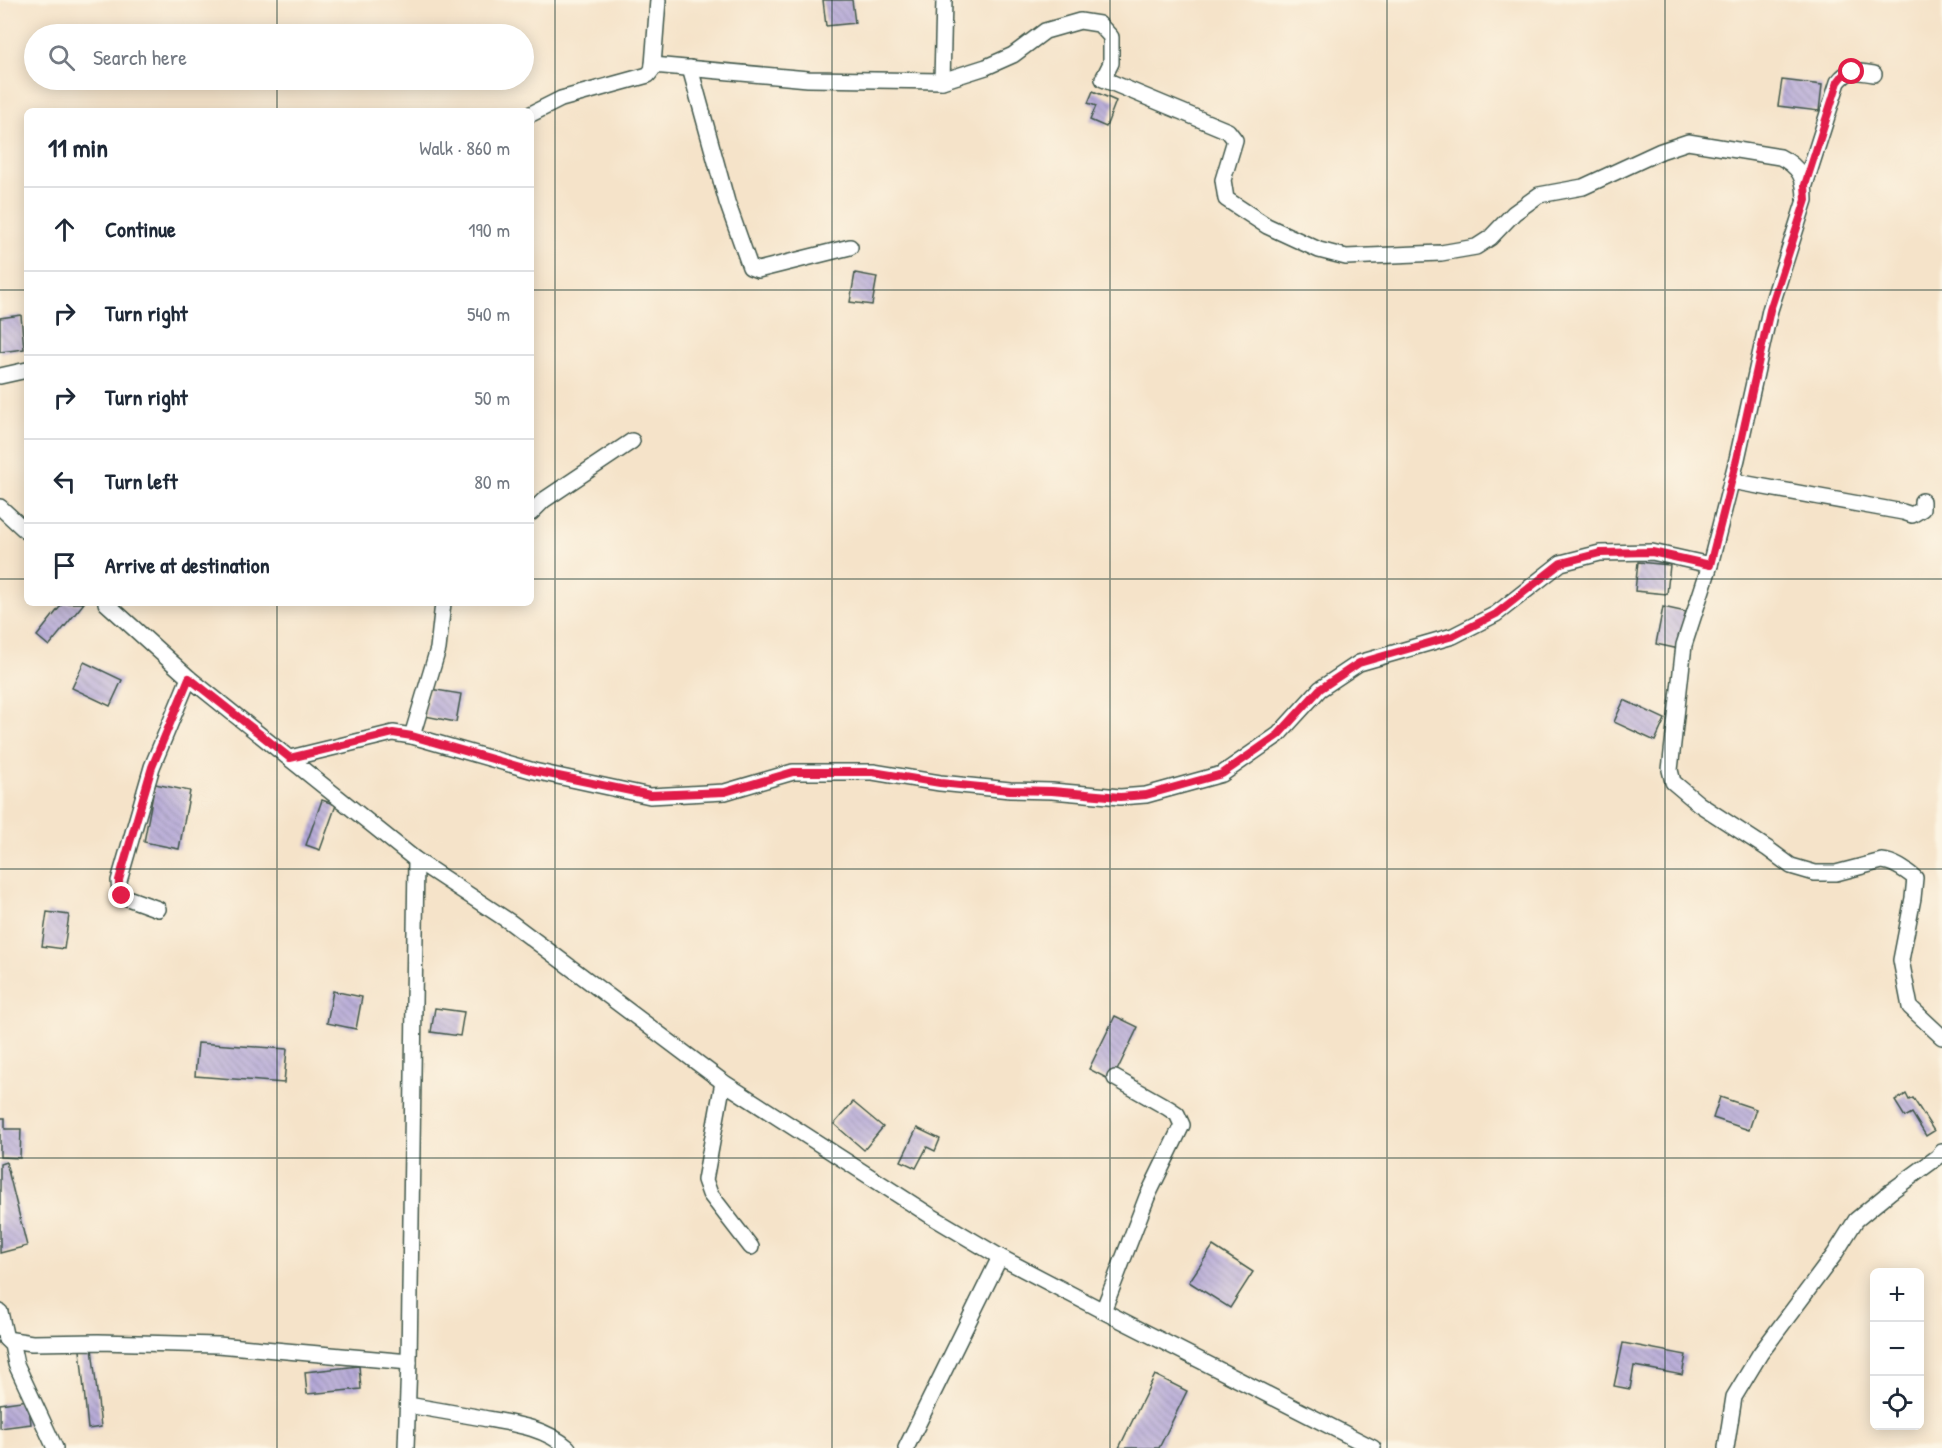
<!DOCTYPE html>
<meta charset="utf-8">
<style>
body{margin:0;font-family:"Patrick Hand",sans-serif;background:#f2f2f3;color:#1f2937}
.controls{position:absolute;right:18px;bottom:18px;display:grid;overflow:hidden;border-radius:9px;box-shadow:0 3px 15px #0003}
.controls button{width:54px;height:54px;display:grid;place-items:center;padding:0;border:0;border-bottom:2px solid #e0e1e3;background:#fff;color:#1f2937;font:30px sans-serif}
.stop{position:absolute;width:18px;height:18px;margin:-14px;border:4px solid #e11d48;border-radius:50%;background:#fff}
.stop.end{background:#e11d48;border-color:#fff;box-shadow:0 2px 6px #0008}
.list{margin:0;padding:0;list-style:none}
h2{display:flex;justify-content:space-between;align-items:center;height:78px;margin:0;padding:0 24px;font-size:26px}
h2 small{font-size:20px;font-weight:400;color:#747a83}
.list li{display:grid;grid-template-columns:39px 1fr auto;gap:18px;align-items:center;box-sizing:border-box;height:84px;padding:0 24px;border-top:2px solid #e0e1e3}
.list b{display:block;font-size:22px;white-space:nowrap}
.list em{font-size:20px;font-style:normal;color:#747a83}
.icon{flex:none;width:33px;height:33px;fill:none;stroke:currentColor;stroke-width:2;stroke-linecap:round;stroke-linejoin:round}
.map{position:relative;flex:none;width:1942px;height:1448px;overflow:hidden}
.search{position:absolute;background:#fff;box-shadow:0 3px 15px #0003;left:24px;top:24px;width:510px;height:66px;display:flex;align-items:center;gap:15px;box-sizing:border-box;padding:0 21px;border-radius:33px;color:#747a83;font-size:22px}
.panel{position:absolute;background:#fff;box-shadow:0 3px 15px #0003;left:24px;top:108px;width:510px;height:498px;border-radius:9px}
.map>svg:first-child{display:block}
</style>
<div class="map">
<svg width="1942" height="1448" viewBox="0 0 1942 1448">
<defs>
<pattern id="building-back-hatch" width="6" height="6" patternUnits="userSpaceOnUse" patternTransform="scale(1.5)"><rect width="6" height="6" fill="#b2a6d7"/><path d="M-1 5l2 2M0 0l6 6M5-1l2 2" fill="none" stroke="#9088af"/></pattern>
</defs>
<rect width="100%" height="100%" fill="#fcf5e5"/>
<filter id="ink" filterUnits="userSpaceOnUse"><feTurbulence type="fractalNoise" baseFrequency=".0167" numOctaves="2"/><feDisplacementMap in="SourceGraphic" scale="12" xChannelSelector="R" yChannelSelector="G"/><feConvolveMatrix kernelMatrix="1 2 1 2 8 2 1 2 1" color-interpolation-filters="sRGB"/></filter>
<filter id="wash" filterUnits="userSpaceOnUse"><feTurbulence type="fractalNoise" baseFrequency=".008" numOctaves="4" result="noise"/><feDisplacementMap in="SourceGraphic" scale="24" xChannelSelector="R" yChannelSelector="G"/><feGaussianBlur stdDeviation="1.35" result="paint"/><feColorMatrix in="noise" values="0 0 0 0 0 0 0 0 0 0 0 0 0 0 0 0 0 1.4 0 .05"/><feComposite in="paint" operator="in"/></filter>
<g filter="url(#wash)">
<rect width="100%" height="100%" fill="#f5e3c9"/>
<g id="blocks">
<g fill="url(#building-back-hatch)">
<path d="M823,0H852L855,23L826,26Z"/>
<path d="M1782,80L1822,85L1819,111L1778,106Z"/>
<path d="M1093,91L1116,101L1106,127L1090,120L1096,106L1088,103Z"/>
<path d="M855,273L877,277L872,305L850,302Z"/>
<path d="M21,315L24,349L0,352V318Z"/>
<path d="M1638,562L1670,565L1667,594L1635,591Z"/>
<path d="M63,603H84L49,646L37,636Z"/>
<path d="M1663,607L1686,612L1679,649L1656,644Z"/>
<path d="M84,662L122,680L110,706L72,688Z"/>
<path d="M430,689L461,694L456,722L425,716Z"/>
<path d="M1624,700L1665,719L1655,741L1614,722Z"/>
<path d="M155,784L190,791L179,849L144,842Z"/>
<path d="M322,800L336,805L320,850L306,845Z"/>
<path d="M47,912L69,915L64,949L42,946Z"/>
<path d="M333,991L362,997L356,1029L327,1023Z"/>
<path d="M435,1008L464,1012L460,1036L431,1032Z"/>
<path d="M1115,1016L1138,1027L1112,1081L1089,1069Z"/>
<path d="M198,1043L287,1049L284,1083L195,1076Z"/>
<path d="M1906,1094L1909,1100L1913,1098L1934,1131L1926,1136L1912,1113L1905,1117L1895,1101Z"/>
<path d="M1720,1097L1756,1109L1749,1130L1713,1118Z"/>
<path d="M853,1102L883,1127L864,1150L834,1124Z"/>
<path d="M0,1118H5V1129H21L20,1158L0,1157Z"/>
<path d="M917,1128L940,1139L935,1151L927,1147L916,1168L901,1161Z"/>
<path d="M6,1162L27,1246L0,1253V1164Z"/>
<path d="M1213,1246L1253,1272L1230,1308L1189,1282Z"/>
<path d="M1623,1343L1686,1355L1682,1375L1634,1366L1630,1389L1614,1386Z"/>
<path d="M92,1348L101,1427L88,1429L80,1350Z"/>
<path d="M359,1366L361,1389L307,1394L305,1372Z"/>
<path d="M1155,1375L1187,1391L1159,1448H1119Z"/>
<path d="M28,1400L31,1424L0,1428V1404Z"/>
</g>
</g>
</g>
<g filter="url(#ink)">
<use href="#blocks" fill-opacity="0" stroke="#3f564a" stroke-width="1.5"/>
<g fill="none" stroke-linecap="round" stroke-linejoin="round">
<g stroke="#3f564a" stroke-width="18">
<g id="street">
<path d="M653,65L808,79L942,81L986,67L1013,55L1045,31L1080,21L1099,24L1111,37V63L1103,79L1228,131L1235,140L1223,180L1226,199L1267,226L1319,250L1346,257L1441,253L1476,247L1490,238L1514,213L1539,195L1583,187L1661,151L1688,142L1780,157C1800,167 1805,178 1805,200L1770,310L1737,459L1710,565L1684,645L1670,770L1673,782L1699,804L1768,849L1791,866L1815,873H1836L1882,861C1894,862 1905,870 1915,878L1913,898L1901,960L1910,1007L1942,1037"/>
<path d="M690,68L727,202L750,267L758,270L850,247"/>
<path d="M942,81L944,0"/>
<path d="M531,114L561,99L648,75L652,70L653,65L658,0"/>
<path d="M1805,185L1838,82C1850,67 1857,72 1874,74"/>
<path d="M0,376L27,370"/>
<path d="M1731,481L1903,512L1912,515L1922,509V501"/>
<path d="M0,507L27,532"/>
<path d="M531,513L544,500L632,441"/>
<path d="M106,603L189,678L416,860L510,922L723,1082L931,1216L1000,1257L1103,1311L1373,1448"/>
<path d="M412,736L438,649L443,603"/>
<path d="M290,758L393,733L412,736L534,771L650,796L725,792L793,772H873L940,783L1010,790L1052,791L1120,797L1146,795L1222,774L1278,735L1320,689L1359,663L1453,636L1496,614L1561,563L1600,553L1652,552L1710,565"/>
<path d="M158,909L122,896L120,892L119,881L152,767L189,678"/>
<path d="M723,1082L705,1180L710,1194L751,1247"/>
<path d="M1103,1311L1147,1197L1182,1125L1177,1114L1168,1108L1115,1078"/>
<path d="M0,1312L6,1339"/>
<path d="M408,1405C431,1409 454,1413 477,1417C509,1423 543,1426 568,1448"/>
<path d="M55,1448L16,1364L12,1345L6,1339L32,1343L98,1342L218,1345L409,1362"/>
<path d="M406,1448L409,1362L416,860"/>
<path d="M906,1448L1000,1257"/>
<path d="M1726,1448L1734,1397L1760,1354L1834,1255L1856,1220L1890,1192L1938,1157L1942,1152"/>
</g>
</g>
<use href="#street" stroke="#fff" stroke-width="15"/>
</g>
</g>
<g fill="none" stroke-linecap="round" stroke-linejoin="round" filter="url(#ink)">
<path stroke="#e11d48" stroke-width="8" d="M122,896L119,889V880L152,767L189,678L290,758L393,733L412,736L534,771L650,795L725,792L793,772H873L940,783L1010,790L1052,791L1120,797L1146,795L1222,774L1278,735L1320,689L1359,663L1453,636L1496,614L1561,563L1600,553L1652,552L1710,565L1737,459L1770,310L1806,200L1805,185L1838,82L1844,74L1852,72"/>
</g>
<path fill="none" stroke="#1f3d34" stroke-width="1.5" stroke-opacity="0.55" d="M277,0V34M555,0V1448M832,0V1448M1110,0V1448M1387,0V1448M1665,0V1448M277,80V111M0,290H27M531,290H1942M0,579H27M531,579H1942M277,603V1448M0,869H1942M0,1158H1942"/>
</svg>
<div class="controls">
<button>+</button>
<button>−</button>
<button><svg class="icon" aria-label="locate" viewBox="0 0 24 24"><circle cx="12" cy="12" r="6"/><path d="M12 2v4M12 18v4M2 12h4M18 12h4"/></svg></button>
</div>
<div class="stop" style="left:1852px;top:72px"></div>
<div class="stop end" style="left:122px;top:896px"></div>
<div class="search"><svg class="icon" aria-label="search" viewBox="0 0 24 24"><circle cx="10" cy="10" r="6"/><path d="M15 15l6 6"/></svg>Search here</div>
<section class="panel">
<h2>11 min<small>Walk · 860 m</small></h2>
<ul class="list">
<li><svg class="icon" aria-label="ahead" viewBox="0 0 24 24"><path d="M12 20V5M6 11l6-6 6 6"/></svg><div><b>Continue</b></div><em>190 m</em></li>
<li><svg class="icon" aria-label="right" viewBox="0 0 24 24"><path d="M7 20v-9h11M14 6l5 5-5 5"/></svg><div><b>Turn right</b></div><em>540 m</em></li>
<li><svg class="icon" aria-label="right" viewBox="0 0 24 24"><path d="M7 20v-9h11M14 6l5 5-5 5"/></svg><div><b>Turn right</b></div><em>50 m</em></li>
<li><svg class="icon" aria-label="left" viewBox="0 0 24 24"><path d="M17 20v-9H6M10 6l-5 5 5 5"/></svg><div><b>Turn left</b></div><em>80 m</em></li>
<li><svg class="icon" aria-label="arrive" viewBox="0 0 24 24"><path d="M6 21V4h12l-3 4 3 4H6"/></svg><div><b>Arrive at destination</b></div></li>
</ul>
</section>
</div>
